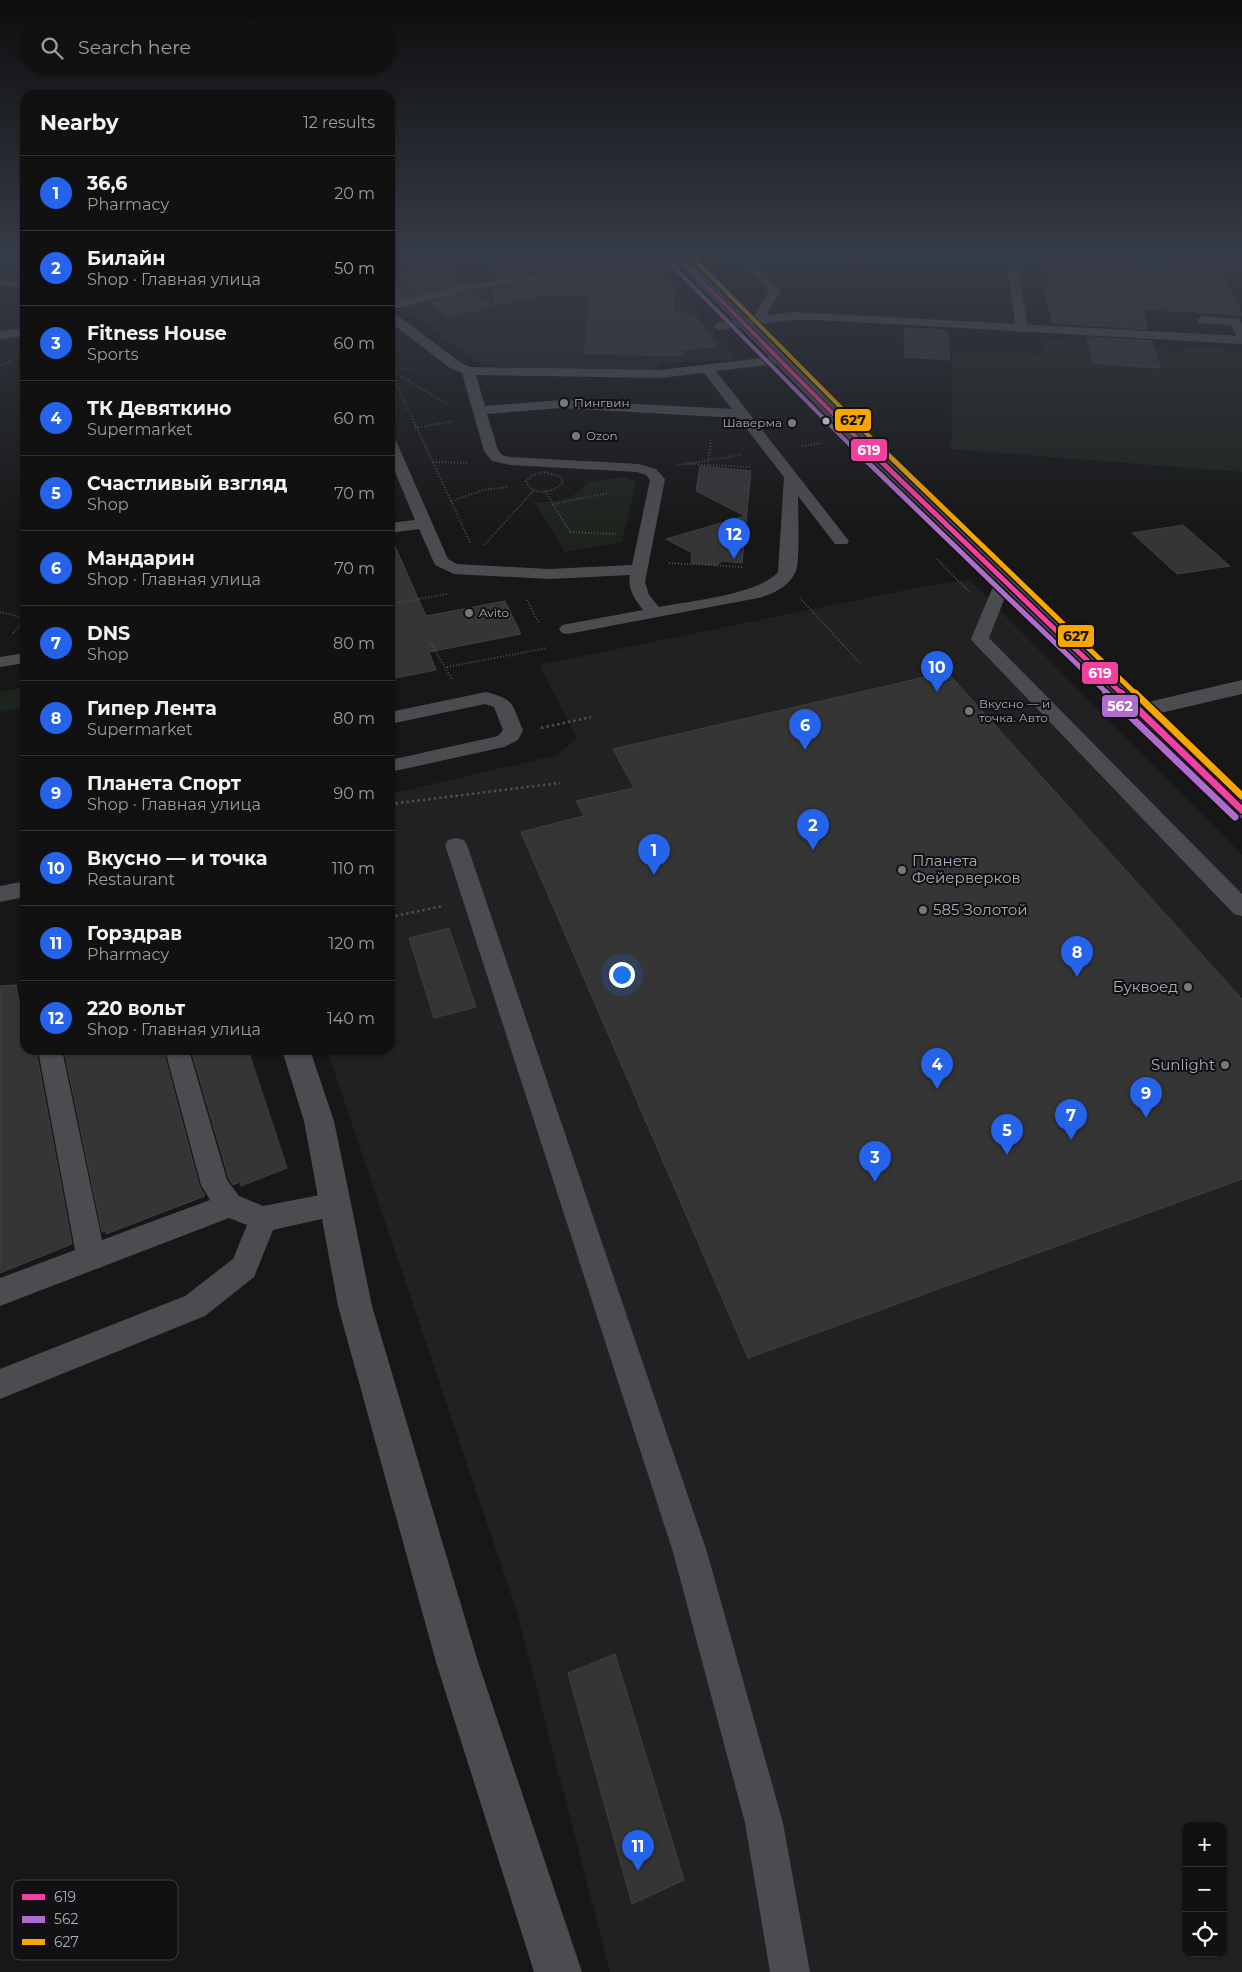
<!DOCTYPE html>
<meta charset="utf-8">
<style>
body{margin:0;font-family:Montserrat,sans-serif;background:#1a1a1a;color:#f1f3f6}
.controls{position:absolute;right:15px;bottom:15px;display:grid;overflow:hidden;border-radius:10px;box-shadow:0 1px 4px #0004}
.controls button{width:45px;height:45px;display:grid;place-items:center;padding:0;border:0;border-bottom:1px solid #303131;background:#111;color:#f1f3f6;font:25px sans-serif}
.you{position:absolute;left:621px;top:974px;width:18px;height:18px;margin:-12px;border:4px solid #fff;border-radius:50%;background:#1a73e8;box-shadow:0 0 0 8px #1a73e833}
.badge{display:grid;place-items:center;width:32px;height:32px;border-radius:50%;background:#2563eb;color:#fff;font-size:16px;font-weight:700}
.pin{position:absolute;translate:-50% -41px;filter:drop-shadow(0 1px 2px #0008)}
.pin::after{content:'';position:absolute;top:26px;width:18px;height:15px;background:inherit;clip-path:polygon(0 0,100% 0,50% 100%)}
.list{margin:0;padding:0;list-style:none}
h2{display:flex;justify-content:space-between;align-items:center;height:65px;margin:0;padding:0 20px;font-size:21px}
h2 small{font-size:16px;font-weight:400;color:#9c9d9f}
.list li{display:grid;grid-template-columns:32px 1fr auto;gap:15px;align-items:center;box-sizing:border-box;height:75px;padding:0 20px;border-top:1px solid #303131}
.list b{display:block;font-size:19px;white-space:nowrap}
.list p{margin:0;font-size:16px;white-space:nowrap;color:#9c9d9f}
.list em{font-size:16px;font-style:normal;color:#9c9d9f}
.icon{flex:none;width:28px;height:28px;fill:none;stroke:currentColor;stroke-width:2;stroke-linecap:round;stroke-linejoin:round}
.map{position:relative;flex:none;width:1242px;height:1972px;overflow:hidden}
.search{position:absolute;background:#111;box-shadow:0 1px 4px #0004;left:20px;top:20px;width:375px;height:55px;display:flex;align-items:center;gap:12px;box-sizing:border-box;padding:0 18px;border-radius:28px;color:#9c9d9f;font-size:19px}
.panel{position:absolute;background:#111;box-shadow:0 1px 4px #0004;left:20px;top:90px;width:375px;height:965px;border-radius:15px}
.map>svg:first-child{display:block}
</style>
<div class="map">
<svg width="1242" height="1972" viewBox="0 0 1242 1972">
<rect width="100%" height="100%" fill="#171717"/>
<g fill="#212123" fill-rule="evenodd">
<path d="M475,256H651L736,360L659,363V372L509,368L485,365L475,360L408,311L390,273V269L476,259Z"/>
<path d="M769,256H853L877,275L807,285L818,296L827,297L824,303L814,302L816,298Z"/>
<path d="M970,580L1242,855V1972H610L517,1612L327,1050H390V794L557,755L577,738L539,665L921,587ZM1186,1826H1223V1953H1186Z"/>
</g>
<g fill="#1d241e">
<path d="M1043,340L1155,346L1172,352L1192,348L1242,350V472L951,449L953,349L1046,355Z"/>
<path d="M624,477L636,482L622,542L565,552L535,503C556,502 575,500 588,482Z"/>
<path d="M25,687V708L0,712V692Z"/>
</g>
<g fill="#353536" stroke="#3f4043">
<path d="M614,256H650L673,287L674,313L694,315L718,346L680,350L683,355L584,354L591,294H543L495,305L494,288L546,281L550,277L547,274L542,272L494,279L492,257L618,261Z"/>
<path d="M1042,256H1095L1101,274L1109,278L1144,270L1222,273L1242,315L1142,309L1148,329L1053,323L1044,287L1050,288Z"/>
<path d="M1110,256H1213L1217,263L1144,260L1114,267Z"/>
<path d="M438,266L462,284L421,293L398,274Z"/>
<path d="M472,291L491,306L449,317L431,302Z"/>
<path d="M904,328L947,330L950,360L905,357Z"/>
<path d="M1087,337L1152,341L1160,368L1093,363Z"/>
<path d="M700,466L751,471L742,563L722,561L717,565L691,563L692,553L666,539L745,516L696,491Z"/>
<path d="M1183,525L1230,566L1177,574L1132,533Z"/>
<path d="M390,535L426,616L505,601L521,634L429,652L436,670L390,679Z"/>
<path d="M947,672L1242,999V1179L748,1358L521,832L584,816L576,801L634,788L613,749Z"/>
<path d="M449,928L476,1007L434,1018L409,938Z"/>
<path d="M16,985L25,1034V1050H36L72,1244L0,1273V986Z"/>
<path d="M64,1050H163L199,1185L205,1196L106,1234V1231L102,1232Z"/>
<path d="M191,1050H248L287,1168L241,1186L240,1182L233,1185L229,1179Z"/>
<path d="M615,1654L684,1880L632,1904L568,1673Z"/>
</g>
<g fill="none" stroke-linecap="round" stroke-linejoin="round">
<g stroke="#4d4e52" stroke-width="2" stroke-dasharray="1 2" stroke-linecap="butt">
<path d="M419,256L453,265"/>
<path d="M455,256L460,264"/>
<path d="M425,257L435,256"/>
<path d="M933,275L944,256"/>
<path d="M567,277L661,276"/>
<path d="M1041,283L1084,281"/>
<path d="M849,293L985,263"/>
<path d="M0,365L14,360"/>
<path d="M390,370L471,544"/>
<path d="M390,370L449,405"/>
<path d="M391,370L414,368"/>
<path d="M415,428L453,421"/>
<path d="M802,446L823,443"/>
<path d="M433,462L467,463"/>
<path d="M689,464L750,467"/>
<path d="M678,465L741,455"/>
<path d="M708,465L711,438"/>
<path d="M545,472L561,477L563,483C553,493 532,497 526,481L533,475Z"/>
<path d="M545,491L570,532L617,534"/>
<path d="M451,501L484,490L508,487"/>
<path d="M553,504L608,493"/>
<path d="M484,545L534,490"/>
<path d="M937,559L969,592"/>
<path d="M669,563L743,567"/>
<path d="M800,598L860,663"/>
<path d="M527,600L539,623"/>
<path d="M390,604L447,594"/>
<path d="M0,612L25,618"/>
<path d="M13,633L25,620"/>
<path d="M431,644L452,679"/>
<path d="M447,667L547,648"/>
</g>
<g stroke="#4d4e52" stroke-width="2.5" stroke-dasharray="2.5 3" stroke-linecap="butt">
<path d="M541,728L591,717"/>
<path d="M390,804L560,783"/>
<path d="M390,917L443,906"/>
</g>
<g fill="#4b4c50" fill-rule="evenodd">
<path d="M738,256H749L781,290L761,324L757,325L751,321L769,290Z"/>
<path d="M1005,256H1016L1028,328L1026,331L1022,332L1016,328Z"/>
<path d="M1097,256H1108L1113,269L1144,262L1242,266V272L1144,268L1109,276L1103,273Z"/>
<path d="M542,274L546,275L548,277L546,279L474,289L390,310V302H392L390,278L396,281L403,299L474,283Z"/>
<path d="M0,280L25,283V289L0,286Z"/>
<path d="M390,312L394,313L460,362L470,367L660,370L778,356L783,357L784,360L778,364L716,371L849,541L847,544H835L798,496C798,511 800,561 796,571C790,586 772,595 758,598L568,634L562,633L559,629L562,625L643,610C635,599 627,589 630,575L549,579L454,574L435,565L419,529L390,533V523L415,520L390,460V439L395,440L397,443L448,559L457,564L549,569L632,565L650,480L646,475L637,472L510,465L492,461L484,451L462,373L450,368L390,322ZM704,373L732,409L561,400L485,406L476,375L660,378ZM561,408L738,418L784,477L778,572C758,595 690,601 659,607L649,595L645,582L665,479L656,469L639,464L510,457L502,455L498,450L487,414Z"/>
<path d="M1203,316L1239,319L1242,324V340L1238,339L1231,325L1199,323L1197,320Z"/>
<path d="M741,319L747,323L745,326L719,330L713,326L719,322Z"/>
<path d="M25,328V336L0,339V331Z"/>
<path d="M1003,577L1009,578L1011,582L989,638L1242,894V916L1234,914L974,643L971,639L995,582L997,578Z"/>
<path d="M25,653V663L0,667V657Z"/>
<path d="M486,692C516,700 511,703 523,730L518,740L504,747L390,772V760L498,736L503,730L494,707L485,704L390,724V712Z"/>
<path d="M456,838L464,840L467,845L707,1552L783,1823L810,1972H770L745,1823L673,1552L445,845L448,840Z"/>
<path d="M25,881V897L0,902V886Z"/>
<path d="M38,1050H62L102,1240L210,1200L201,1185L165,1050H189L227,1180L239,1196L263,1206L335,1192L345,1195L349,1204L345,1213L335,1216L273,1230L254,1277L205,1316L0,1399V1369L185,1296L233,1259L247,1225L229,1218L0,1306V1278L75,1250Z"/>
</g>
<g fill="#4b4c50" fill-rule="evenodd">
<path d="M792,312L1242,336V344L818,320H792L741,327L736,326L734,323L736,320L741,319Z"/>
<path d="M1242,680V694L1139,718L1131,716L1128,711L1131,706Z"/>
<path d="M282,1050H310L334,1121L372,1306L478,1662L582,1972H534L436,1662L338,1306L304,1121Z"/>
</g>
<path fill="#4a4a4e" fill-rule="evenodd" d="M671,256H685L892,463L1242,796V818L1234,816L880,471Z"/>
<g stroke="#111113" stroke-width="5.5">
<path id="bus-1-far2" d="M677,256L866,447"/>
</g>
<g stroke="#111113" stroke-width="8">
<path id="bus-1-far1" d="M865,446L1122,694"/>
</g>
<g stroke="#111113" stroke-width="10">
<path id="bus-1" d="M1121,693L1242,810"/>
</g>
<g stroke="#111113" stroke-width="5.5">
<path id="bus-2-far2" d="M670,263L852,447"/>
</g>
<g stroke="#111113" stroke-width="8">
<path id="bus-2-far1" d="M851,446L1108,694"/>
</g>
<g stroke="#111113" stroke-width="10">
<path id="bus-2" d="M1106,693L1235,817"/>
</g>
<g stroke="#111113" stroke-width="5.5">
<path id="bus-3-far2" d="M691,256L880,447"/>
</g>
<g stroke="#111113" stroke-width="8">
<path id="bus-3-far1" d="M879,446L1136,694"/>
</g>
<g stroke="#111113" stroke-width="10">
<path id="bus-3" d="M1135,693L1242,796"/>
</g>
<use href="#bus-1-far2" stroke="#f240a1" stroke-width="4"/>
<use href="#bus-1-far1" stroke="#f240a1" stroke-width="5"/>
<use href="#bus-1" stroke="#f240a1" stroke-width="7"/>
<use href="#bus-2-far2" stroke="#b06ccc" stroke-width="4"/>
<use href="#bus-2-far1" stroke="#b06ccc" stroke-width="5"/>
<use href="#bus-2" stroke="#b06ccc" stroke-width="7"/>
<use href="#bus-3-far2" stroke="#f7a600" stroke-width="4"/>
<use href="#bus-3-far1" stroke="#f7a600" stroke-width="5"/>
<use href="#bus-3" stroke="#f7a600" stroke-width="7"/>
</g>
<linearGradient id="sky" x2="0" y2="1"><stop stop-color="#0d0d0d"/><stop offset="0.48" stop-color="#363c47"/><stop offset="1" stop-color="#363c47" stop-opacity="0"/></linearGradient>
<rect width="1242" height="532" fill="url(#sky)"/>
<g fill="#757880" stroke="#111113" stroke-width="2">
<circle cx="564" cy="403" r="5"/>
<circle cx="792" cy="423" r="5"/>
<circle cx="576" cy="436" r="5"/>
<circle cx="469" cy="613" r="5"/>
<circle cx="969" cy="711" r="5"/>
<circle cx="902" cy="870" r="5"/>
<circle cx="923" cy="910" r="5"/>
<circle cx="1188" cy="987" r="5"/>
<circle cx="1225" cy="1065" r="5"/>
</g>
<circle fill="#a8adb8" stroke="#111113" stroke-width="2" cx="826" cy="421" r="4.5"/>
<g text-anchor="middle" stroke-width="4" stroke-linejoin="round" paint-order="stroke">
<g font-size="12" fill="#a8adb8" stroke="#111113" text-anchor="start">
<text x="574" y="407">Пингвин</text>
<text x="782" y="427" text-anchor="end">Шаверма</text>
<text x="586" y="440">Ozon</text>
<text x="479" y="617">Avito</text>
<text x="979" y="708">Вкусно — и<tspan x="979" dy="14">точка. Авто</tspan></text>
</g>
<g font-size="15" fill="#a8adb8" stroke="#111113" text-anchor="start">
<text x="912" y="866">Планета<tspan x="912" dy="17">Фейерверков</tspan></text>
<text x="933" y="915">585 Золотой</text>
<text x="1178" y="992" text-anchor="end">Буквоед</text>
<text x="1215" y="1070" text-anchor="end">Sunlight</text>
</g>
</g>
<rect x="12" y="1880" width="166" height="80" rx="8" fill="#111113" stroke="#3e4045" stroke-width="1"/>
<rect x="22" y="1894" width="23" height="6" fill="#f240a1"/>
<rect x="22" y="1916" width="23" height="7" fill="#b06ccc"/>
<rect x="22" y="1939" width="23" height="6" fill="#f7a600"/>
<g font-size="14" fill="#a8adb8">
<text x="54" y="1902">619</text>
<text x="54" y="1924">562</text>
<text x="54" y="1947">627</text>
</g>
<g stroke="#111113" stroke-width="2">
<rect x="834" y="408" width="38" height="24" rx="5" fill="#f7a600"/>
<rect x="850" y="438" width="38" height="24" rx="5" fill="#f240a1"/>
<rect x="1057" y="624" width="38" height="24" rx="5" fill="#f7a600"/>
<rect x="1081" y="661" width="38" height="24" rx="5" fill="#f240a1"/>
<rect x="1101" y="694" width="38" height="24" rx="5" fill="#b06ccc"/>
</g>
<g font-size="14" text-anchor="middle" font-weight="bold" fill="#fff">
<text x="869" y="455">619</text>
<text x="1100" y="678">619</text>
<text x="1120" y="711">562</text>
</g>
<g font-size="14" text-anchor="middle" font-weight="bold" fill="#111">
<text x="853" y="425">627</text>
<text x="1076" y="641">627</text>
</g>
</svg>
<div class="controls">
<button>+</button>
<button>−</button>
<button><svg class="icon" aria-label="locate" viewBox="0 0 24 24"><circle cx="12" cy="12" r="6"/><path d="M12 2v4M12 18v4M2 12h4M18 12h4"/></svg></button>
</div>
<div class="you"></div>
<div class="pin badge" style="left:654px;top:875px">1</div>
<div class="pin badge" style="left:813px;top:850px">2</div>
<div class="pin badge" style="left:875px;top:1182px">3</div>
<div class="pin badge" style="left:937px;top:1089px">4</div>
<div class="pin badge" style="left:1007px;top:1155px">5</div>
<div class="pin badge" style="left:805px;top:750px">6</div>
<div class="pin badge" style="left:1071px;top:1140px">7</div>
<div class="pin badge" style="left:1077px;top:977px">8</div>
<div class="pin badge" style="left:1146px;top:1118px">9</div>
<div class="pin badge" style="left:937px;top:692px">10</div>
<div class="pin badge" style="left:638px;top:1871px">11</div>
<div class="pin badge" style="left:734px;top:559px">12</div>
<div class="search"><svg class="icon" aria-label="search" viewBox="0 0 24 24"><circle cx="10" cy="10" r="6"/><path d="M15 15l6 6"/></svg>Search here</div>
<section class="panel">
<h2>Nearby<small>12 results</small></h2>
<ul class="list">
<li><span class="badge">1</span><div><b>36,6</b><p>Pharmacy</p></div><em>20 m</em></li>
<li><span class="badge">2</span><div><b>Билайн</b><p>Shop · Главная улица</p></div><em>50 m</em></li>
<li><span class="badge">3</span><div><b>Fitness House</b><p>Sports</p></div><em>60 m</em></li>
<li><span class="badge">4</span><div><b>ТК Девяткино</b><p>Supermarket</p></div><em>60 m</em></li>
<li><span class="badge">5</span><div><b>Счастливый взгляд</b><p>Shop</p></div><em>70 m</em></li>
<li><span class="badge">6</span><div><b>Мандарин</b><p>Shop · Главная улица</p></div><em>70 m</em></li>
<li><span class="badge">7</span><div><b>DNS</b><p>Shop</p></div><em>80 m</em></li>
<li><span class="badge">8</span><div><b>Гипер Лента</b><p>Supermarket</p></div><em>80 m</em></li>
<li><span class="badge">9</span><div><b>Планета Спорт</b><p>Shop · Главная улица</p></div><em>90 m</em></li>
<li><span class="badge">10</span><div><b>Вкусно — и точка</b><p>Restaurant</p></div><em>110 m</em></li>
<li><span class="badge">11</span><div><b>Горздрав</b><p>Pharmacy</p></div><em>120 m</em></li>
<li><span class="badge">12</span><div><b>220 вольт</b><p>Shop · Главная улица</p></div><em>140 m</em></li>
</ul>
</section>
</div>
